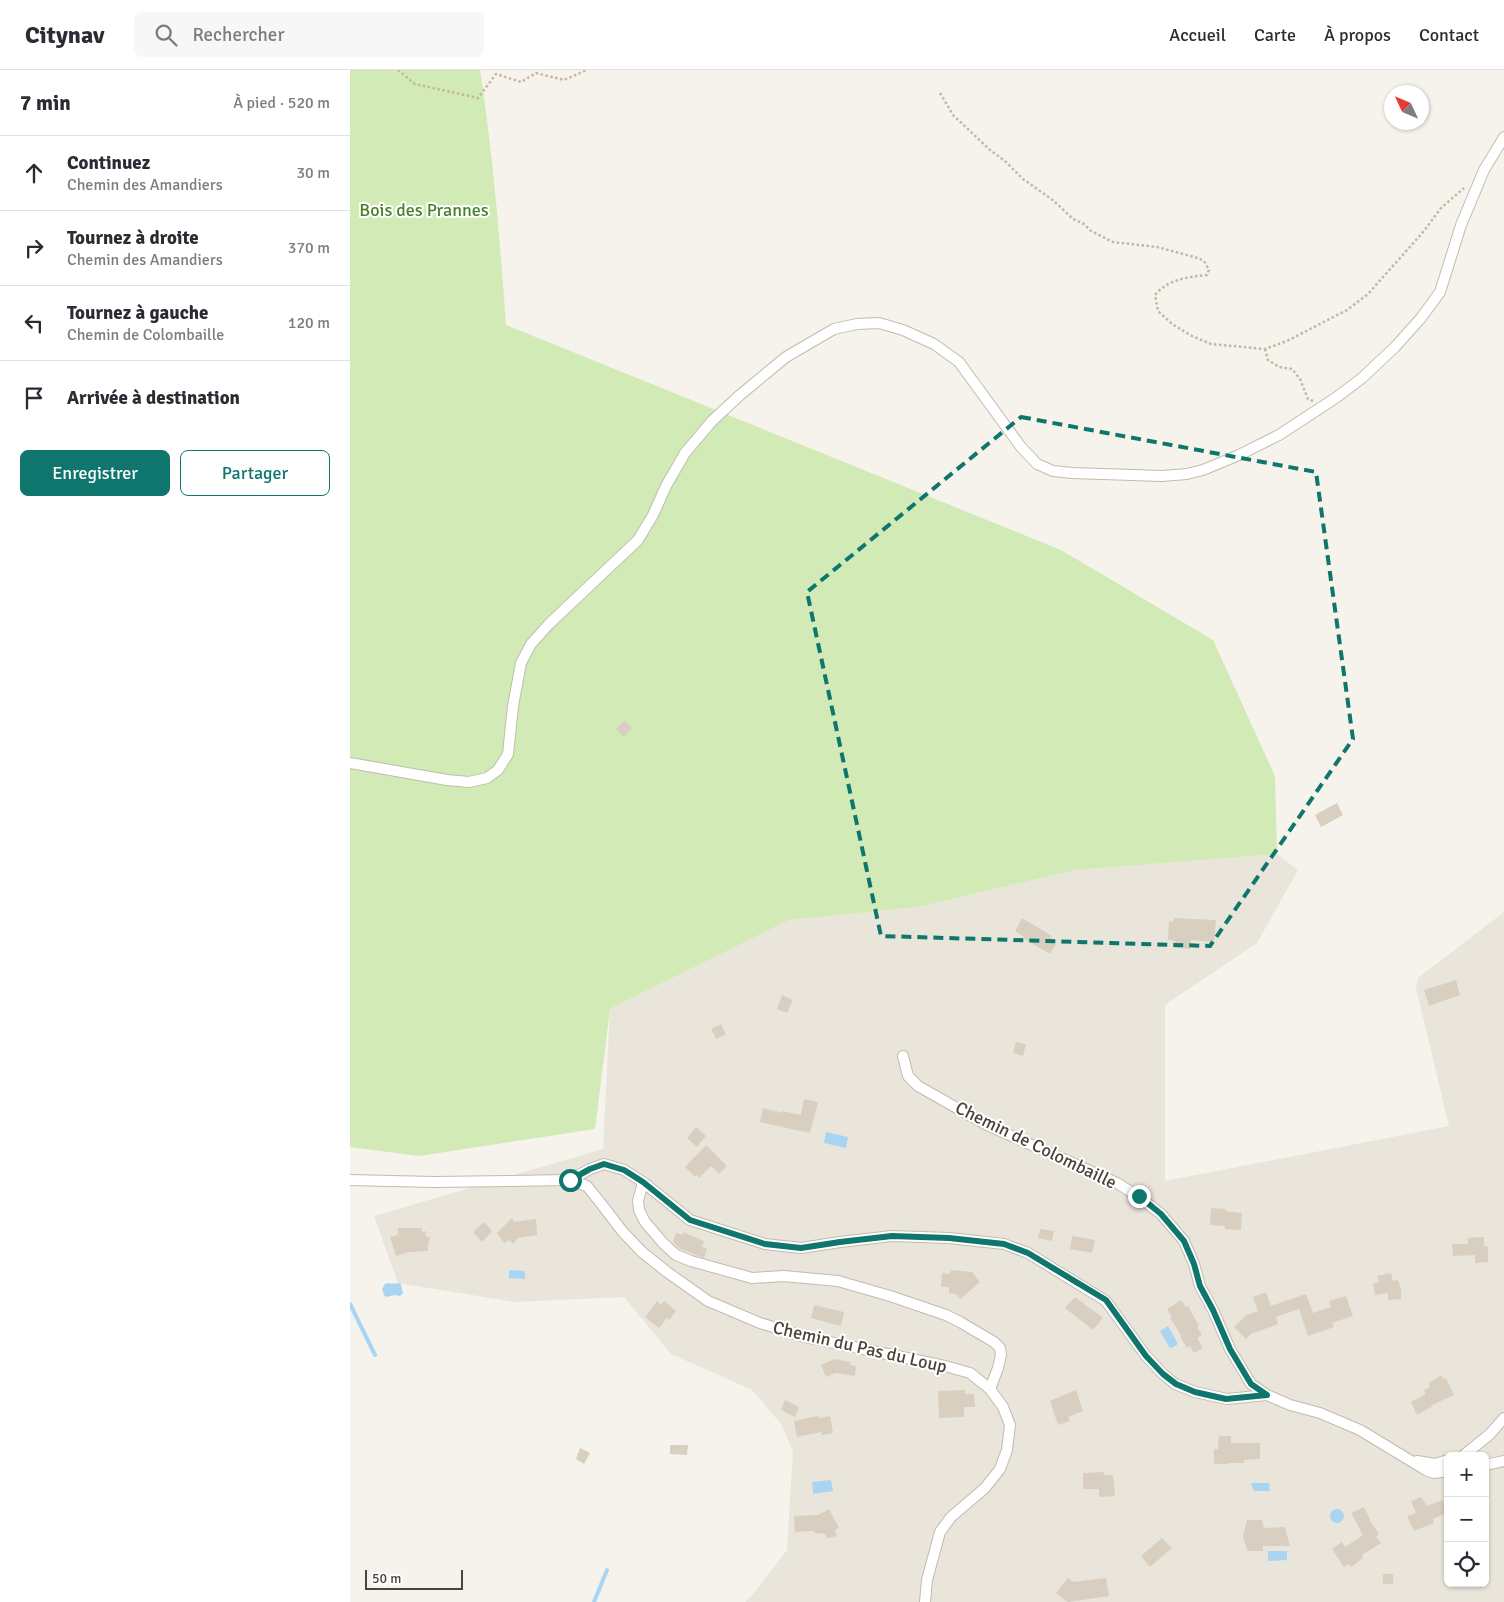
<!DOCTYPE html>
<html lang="fr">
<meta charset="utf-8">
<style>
body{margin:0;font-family:Signika,sans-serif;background:#f7f7f7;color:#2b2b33}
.controls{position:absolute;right:15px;bottom:15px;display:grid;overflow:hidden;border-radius:8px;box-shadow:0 1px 4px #0004}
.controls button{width:45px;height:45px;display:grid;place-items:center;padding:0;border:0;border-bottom:1px solid #e1e1e2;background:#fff;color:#2b2b33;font:25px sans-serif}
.compass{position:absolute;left:1034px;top:15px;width:45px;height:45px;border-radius:50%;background:#fff;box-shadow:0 1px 4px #0004;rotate:314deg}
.scale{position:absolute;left:15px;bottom:12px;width:98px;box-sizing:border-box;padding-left:5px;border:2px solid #4b4439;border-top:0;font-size:14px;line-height:18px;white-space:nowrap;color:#4b4439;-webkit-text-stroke:4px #fff;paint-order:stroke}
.stop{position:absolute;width:15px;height:15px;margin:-11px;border:4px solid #0f766e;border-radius:50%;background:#fff}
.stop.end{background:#0f766e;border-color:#fff;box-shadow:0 1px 5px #0008}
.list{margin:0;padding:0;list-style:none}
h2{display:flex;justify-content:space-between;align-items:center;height:65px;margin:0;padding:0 20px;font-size:21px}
h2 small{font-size:16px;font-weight:400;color:#7c7c81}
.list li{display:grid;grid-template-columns:32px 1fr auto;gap:15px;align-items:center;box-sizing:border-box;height:75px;padding:0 20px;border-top:1px solid #e1e1e2}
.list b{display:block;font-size:19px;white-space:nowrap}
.list p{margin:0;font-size:16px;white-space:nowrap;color:#7c7c81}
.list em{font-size:16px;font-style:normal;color:#7c7c81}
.actions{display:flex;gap:10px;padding:15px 20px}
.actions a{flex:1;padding:11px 0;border:1px solid #0f766e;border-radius:8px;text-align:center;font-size:18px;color:#0f766e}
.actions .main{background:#0f766e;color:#fff}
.icon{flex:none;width:28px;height:28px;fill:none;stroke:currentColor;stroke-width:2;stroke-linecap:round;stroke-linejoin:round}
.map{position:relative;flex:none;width:1154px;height:1532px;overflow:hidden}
header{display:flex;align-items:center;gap:30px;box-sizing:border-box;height:70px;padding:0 25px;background:#fff;border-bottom:1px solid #e1e1e2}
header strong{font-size:24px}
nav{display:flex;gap:28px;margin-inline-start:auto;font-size:18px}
.search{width:350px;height:45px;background:#f7f7f7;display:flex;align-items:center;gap:12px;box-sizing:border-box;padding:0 18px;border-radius:8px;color:#7c7c81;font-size:19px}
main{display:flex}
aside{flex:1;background:#fff}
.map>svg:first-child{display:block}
</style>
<header>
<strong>Citynav</strong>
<div class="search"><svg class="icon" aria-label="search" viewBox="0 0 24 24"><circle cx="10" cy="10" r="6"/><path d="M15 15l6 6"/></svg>Rechercher</div>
<nav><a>Accueil</a><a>Carte</a><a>À propos</a><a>Contact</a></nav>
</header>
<main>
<aside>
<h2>7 min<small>À pied · 520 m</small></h2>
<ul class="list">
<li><svg class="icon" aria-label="ahead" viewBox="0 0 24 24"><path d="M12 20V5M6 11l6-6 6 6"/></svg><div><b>Continuez</b><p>Chemin des Amandiers</p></div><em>30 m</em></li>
<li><svg class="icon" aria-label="right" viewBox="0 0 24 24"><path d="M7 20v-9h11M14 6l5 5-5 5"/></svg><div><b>Tournez à droite</b><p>Chemin des Amandiers</p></div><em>370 m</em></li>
<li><svg class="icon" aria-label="left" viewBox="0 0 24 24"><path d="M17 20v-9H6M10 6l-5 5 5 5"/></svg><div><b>Tournez à gauche</b><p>Chemin de Colombaille</p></div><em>120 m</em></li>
<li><svg class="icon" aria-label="arrive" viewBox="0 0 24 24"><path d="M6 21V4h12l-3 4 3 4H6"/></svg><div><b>Arrivée à destination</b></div></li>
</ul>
<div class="actions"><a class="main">Enregistrer</a><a>Partager</a></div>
</aside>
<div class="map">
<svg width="1154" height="1532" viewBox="0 0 1154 1532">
<rect width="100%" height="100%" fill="#f6f3ec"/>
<path fill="#eae5da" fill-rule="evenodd" d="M927,784L948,800L907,873L815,935V1111L1099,1056L1066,918L1068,908L1154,842V1532H395L400,1528L437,1480L443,1381L431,1354L402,1320L321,1284L274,1227L164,1232L48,1213L24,1146L253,1079L260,939L439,850L568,837L726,800ZM1098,1386H1135V1513H1098Z"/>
<path fill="#d2eab5" d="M0,0H130C143,84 150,170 156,255L711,480L863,570L925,706L927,784L726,800L568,837L439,850L260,939L245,1059L69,1086L0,1077Z"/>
<g fill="#a9d4f2">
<path d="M476,1062L498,1067L496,1078L474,1073Z"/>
<path d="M159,1200L175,1201V1209L159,1208Z"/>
<path d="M38,1213C43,1215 47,1212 51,1214L53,1223L50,1226L45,1225L36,1227L34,1225L32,1219L35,1214Z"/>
<path d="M818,1256L827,1272V1275L821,1278L819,1277L810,1261Z"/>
<path d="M481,1410L483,1421L463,1424L462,1412Z"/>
<path d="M901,1413H919L920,1421H904Z"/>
<circle cx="987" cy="1446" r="7"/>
<path d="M918,1481H937V1490L918,1491Z"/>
</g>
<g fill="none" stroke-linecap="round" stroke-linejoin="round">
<g stroke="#a9d4f2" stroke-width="4">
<path d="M0,1234L25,1285"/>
<path d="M244,1532L257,1500"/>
</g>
</g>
<g fill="#d8cfc1">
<path d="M275,651L282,658L274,667L266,659Z"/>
<path d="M987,733L993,745L971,757L965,745Z"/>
<path d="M672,848L702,866L700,870L706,874L700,884L673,868L674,867L665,861Z"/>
<path d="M824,848L866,850L864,872L841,870L840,879L825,878V871L818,870L819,851L823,852Z"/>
<path d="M1106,910L1110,925L1079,936L1074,920Z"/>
<path d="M432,925L443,930L437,943L427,939Z"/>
<path d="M371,954L376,964L366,969L361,959Z"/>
<path d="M666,972L676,974L673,986L663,983Z"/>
<path d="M454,1029L468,1032L460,1063L410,1052L413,1038L432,1043V1041L451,1045Z"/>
<path d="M346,1057L356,1066L347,1077L337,1068Z"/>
<path d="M356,1075L377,1096L369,1104L361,1096L349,1108L347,1105L345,1107L335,1097Z"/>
<path d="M861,1138L876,1139V1141L892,1143L891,1160L875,1159V1156L860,1155Z"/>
<path d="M162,1148L164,1152L186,1149L187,1165L168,1168L163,1174L159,1170L154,1173L147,1163Z"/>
<path d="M134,1152L142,1161L132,1172L123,1162Z"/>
<path d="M48,1158H72V1162L76,1161L75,1165L80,1168L78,1174V1181L59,1182L46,1186L40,1167L48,1165Z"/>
<path d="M690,1159L704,1161L702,1171L688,1168Z"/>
<path d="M333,1162L354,1171L352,1177L357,1178L354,1188L330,1179L323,1172L326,1163L333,1165Z"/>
<path d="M722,1166L745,1170L742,1183L720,1179Z"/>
<path d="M1134,1167V1176L1138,1177V1192L1125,1193V1185L1103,1186L1102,1174H1118V1168Z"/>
<path d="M601,1200L622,1202L630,1212L610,1229L606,1224L599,1223V1217H591L592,1203L600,1204Z"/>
<path d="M1041,1203L1043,1211L1048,1210L1051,1219V1229L1038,1230V1223L1025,1225L1023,1214L1029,1212L1027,1206Z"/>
<path d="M916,1222L921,1236L956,1224L963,1243L981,1237L979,1231L996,1226L1003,1246L982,1253L984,1257L958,1266L949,1239L926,1247L928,1254L901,1264L896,1269L884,1257L896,1245L908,1241L903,1227Z"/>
<path d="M725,1227L753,1248L743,1260L715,1238Z"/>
<path d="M831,1230L836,1237L838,1236L849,1256L847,1257L852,1265L847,1268L853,1278L844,1283L840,1276L837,1278L830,1266L831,1265L820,1248L822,1247L817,1239Z"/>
<path d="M307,1231L311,1235L314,1231L326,1241L319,1250L317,1248L309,1258L295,1247Z"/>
<path d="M464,1235L494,1242L491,1256L461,1248Z"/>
<path d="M484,1289L501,1292L500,1295L506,1296L505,1306L486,1303L476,1307L471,1295Z"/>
<path d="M1091,1305L1093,1309L1096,1308L1104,1325L1082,1335L1083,1336L1067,1345L1061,1332L1076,1324L1074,1320L1080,1317L1079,1313Z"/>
<path d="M615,1320V1324H624L625,1337H614V1347L589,1348L588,1321Z"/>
<path d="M726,1320L733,1341L718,1347L720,1351L708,1355L700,1331Z"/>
<path d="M435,1330L449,1337L445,1347L431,1340Z"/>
<path d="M468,1346L469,1348L480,1346L483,1363L472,1365L471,1362L447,1367L444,1351Z"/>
<path d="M869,1366H881V1373H910V1389L894,1390V1393H878L879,1394H864V1379H868Z"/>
<path d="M320,1375H338L337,1385L320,1384Z"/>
<path d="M230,1378L240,1383L234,1394L226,1389Z"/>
<path d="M754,1402V1405H763L765,1426L749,1427V1419H733V1403Z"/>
<path d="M1071,1427L1077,1436L1092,1430L1098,1442L1083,1449L1084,1453L1064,1461L1057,1446L1066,1443L1061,1431Z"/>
<path d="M1014,1437L1022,1454L1029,1464L1026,1467L1031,1473L1012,1485L1013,1488L1001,1497L999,1494L994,1497L982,1479L992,1472L995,1477L1013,1465L1001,1443Z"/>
<path d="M479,1439L489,1458L485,1460L487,1466L477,1468L475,1464L464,1463V1461L445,1462L444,1446L468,1445Z"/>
<path d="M897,1450H912L914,1458L935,1457L940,1476H913V1481H897L893,1466Z"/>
<path d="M812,1468L822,1478L800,1497L791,1486Z"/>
<rect x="1033" y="1504" width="10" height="10"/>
<path d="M718,1508L723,1512L756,1508L759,1526L718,1532L706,1523Z"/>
</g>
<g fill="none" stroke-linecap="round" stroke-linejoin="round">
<g stroke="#c2bbae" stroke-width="12">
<g id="minor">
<path d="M0,693L97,710L119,712L137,708L148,700L158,684L163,636L171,593L181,574L199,554L288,470L303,445L316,416L335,383L362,351L390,325L436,287L484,259L507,254L529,253L553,260L584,274L609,292L671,377L687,394L703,401L722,403L812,406L837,404L853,400L889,385L929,365L987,327L1012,308L1045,277L1071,248L1090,222L1111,155L1134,100L1154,67"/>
<path d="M553,986L558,1006L568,1016L637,1055L767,1113L789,1127L811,1144L834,1171L844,1194L850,1216L863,1240L880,1279L901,1314L917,1325L940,1335L970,1343L1010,1360L1076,1400L1084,1403L1098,1401"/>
<path d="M0,1110L83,1112L220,1110L237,1116L253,1136L272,1161L292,1182L317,1202L358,1231L410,1253L455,1267L595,1296L620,1303L640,1319L653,1337L660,1355L657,1380L650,1399L635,1418L601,1447L590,1462L577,1510L575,1532"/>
<path d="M220,1110L240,1099L254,1094L274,1100L293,1112L340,1150L415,1174L451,1178L490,1172L542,1166L599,1168L654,1174L678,1183L756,1231L796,1286L813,1304L825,1314L845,1322L877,1329L917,1325"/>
<path d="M293,1112L288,1131L289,1140L295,1152L313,1173L326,1185L341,1191L402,1208L434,1206L488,1211L540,1226L596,1245L610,1252L644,1272L650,1278L651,1285L648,1298L640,1319"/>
<path d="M1113,1386L1140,1364L1154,1348"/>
<path d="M1067,1391L1085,1394L1098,1390"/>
<path d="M1135,1395L1154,1391"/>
</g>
</g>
<g stroke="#c4b79f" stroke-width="2.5" stroke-dasharray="2.5 2.5" stroke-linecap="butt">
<path d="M48,0L65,14L128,28L146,4L171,12L186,3L214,10L237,0"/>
<path d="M590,23L603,45L640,80L656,92L673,109L704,131L723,149L734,154L741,161L763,172L807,177L848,188L854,191L859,200L857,205C838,207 818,209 805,225L808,241L822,254L842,266L861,274L915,279L937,271L997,240L1018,224L1074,161L1091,138L1114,118"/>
<path d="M915,279L918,290L929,297L942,299L950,309L958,329L963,331"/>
</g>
<use href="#minor" stroke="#fff" stroke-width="10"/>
</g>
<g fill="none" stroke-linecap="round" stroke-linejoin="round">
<path stroke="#0f766e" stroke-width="6" d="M220,1110L240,1099L254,1094L274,1100L293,1112L340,1150L415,1174L451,1178L490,1172L542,1166L599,1168L654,1174L678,1183L756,1230L796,1286L813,1304L826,1314L845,1322L876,1329L917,1325L901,1314L880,1279L863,1240L850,1216L844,1194L834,1171L811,1144L789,1126"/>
</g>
<path fill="none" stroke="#0f766e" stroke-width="4" stroke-dasharray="10 6" stroke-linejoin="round" d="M671,347L966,402L1003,669L860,876L531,866L457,522Z"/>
<g text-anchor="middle" stroke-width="4" stroke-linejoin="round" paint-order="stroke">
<g font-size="18" fill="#4a7f2a" stroke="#fff">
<text x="74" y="146">Bois des Prannes</text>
</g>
<g font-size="18" fill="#4b4439" stroke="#fff">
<text transform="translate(686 1075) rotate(26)" y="6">Chemin de Colombaille</text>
<text transform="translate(510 1277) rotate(13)" y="6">Chemin du Pas du Loup</text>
</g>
</g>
</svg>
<div class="controls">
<button>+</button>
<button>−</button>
<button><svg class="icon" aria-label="locate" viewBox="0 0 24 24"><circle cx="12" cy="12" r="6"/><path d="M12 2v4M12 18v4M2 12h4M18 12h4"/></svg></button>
</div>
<svg class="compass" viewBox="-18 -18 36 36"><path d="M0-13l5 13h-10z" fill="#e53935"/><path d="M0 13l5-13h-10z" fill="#7c7c81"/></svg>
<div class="scale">50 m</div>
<div class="stop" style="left:220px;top:1110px"></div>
<div class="stop end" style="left:789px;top:1126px"></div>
</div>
</main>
